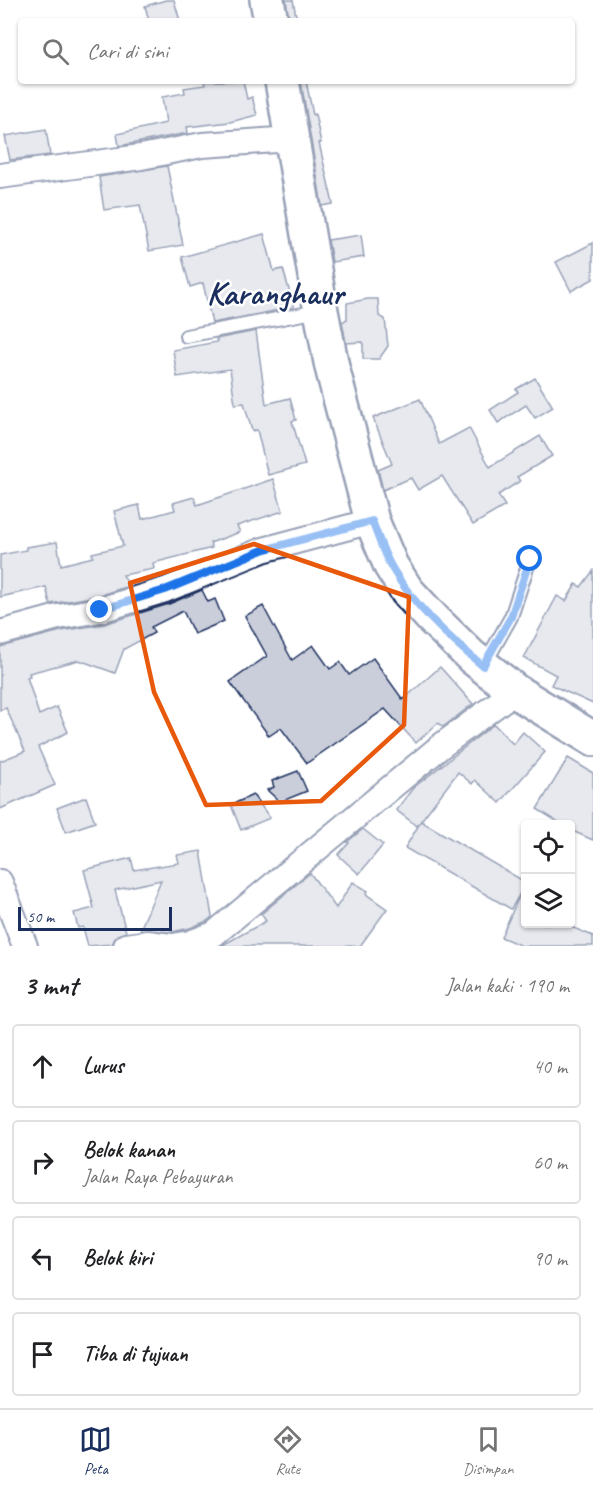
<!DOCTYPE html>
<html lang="id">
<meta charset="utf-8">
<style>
body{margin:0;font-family:Caveat,sans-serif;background:#f6f6f6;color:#202124}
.controls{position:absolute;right:18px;bottom:18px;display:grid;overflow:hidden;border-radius:6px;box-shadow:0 2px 4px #0004}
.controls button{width:54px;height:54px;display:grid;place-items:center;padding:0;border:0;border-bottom:2px solid #e0e0e0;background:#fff;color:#202124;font:30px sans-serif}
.scale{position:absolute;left:18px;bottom:15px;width:154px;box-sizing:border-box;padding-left:6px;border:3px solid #1b2f5e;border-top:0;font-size:16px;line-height:21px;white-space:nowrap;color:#1b2f5e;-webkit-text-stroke:4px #fff;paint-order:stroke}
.stop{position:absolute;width:18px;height:18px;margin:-14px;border:4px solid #1a73e8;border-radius:50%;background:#fff}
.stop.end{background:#1a73e8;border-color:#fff;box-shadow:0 2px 6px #0008}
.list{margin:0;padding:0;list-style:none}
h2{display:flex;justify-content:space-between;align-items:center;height:78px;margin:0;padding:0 24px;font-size:26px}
h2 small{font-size:20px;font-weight:400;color:#757577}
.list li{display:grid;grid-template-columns:39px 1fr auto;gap:18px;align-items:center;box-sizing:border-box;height:84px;margin:0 12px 12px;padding:0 12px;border:2px solid #e0e0e0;border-radius:6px}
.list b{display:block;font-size:22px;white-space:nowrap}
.list p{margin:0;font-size:20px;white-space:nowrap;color:#757577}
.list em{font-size:20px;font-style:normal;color:#757577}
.icon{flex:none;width:33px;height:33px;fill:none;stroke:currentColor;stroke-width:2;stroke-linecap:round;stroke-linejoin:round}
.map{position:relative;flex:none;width:593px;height:946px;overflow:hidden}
.search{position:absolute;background:#fff;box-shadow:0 2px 4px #0004;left:18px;right:18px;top:18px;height:66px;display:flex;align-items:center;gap:15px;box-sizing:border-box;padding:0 21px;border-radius:6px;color:#757577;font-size:22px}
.sheet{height:462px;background:#fff}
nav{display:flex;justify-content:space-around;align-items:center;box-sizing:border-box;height:84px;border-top:2px solid #e0e0e0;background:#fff;font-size:16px;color:#757577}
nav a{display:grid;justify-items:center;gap:3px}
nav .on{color:#1b2f5e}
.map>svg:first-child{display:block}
</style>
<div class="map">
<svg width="593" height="946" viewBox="0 0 593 946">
<rect width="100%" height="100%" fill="#fff"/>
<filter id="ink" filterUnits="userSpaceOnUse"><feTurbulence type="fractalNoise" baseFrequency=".0167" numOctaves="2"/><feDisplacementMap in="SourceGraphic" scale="12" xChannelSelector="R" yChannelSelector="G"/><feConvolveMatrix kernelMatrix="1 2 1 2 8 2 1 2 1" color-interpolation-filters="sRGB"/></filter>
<g filter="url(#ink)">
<g fill="#caceda" stroke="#1b2f5e" stroke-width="1.5">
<path d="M166,0H174L180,21H149L145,6Z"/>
<path d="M286,0H293L297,21H289Z"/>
<path d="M204,81H243L247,99L252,97L257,115L230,122L187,127L188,133L119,146L117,134L166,123L162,97L185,93L184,88L205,85Z"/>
<path d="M301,81H306L313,115L315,114L321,143H319L333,204L322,206Z"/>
<path d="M46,129L50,155L10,160L5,136Z"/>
<path d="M167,166L183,245L149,251L140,205L104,210L99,177Z"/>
<path d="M264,234L274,271L283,269L294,307L212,323L203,283L190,287L182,257Z"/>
<path d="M361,235L364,257L332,262L328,240Z"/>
<path d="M593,243V279L571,291L556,262Z"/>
<path d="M368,299H378L379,316L385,319L388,346L379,359H363V342L346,343L342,322L347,319V303Z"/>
<path d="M256,331L266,404L290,398L296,420L292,421L305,465L268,475L257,430L252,431L244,403L235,404L230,369L177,377L173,350L217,342L216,339Z"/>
<path d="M535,378L553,407L535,418L526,405L498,423L490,410L518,392L516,389Z"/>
<path d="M420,399L439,444L469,428L490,467L540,436L552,456L517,477L520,481L498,495L505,506L473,525L442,476L418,490L411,478L383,490L378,470L392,464L373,418Z"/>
<path d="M273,479L283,511L237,526L240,532L210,543L212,548L153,563L154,569L123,575L129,586L97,596L50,604L46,587L0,597V555L26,550V547L57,542L61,565L93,557L92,553L123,546L114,511L139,505L142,519L175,510L173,503L194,497L197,505Z"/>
<path d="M593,571V704L551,685L556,675L524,658L557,596L566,601L576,584L581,587Z"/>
<path d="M202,590L208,602L215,599L224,621L194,634L183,611L151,627L154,633L124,649L115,673L79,660L29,673L30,676L27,677L39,715L57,707L68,732L38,747L55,785L0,809V761L25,751L6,708L0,710V647L61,631L104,624L169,604Z"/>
<path d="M263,606L292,660L313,645L330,669L340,662L349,675L373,658L403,700L440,667L473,704L443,727L438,723L416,743L385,709L307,763L281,728L269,736L230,682L267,656L245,616Z"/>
<path d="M494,724L513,744L523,732L545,752L500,803L475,780L472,784L458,772L417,826L396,810L413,788Z"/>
<path d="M568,758L593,773V840L570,830V825H563L537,809Z"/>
<path d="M298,771L307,791L280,802L267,790L274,787L272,781Z"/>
<path d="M253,795L270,818L241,830L231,805Z"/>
<path d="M86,797L95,822L66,832L57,808Z"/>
<path d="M421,821L525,882V924H564L593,936V946H522L501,937L522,890L511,909L405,848Z"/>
<path d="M363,829L383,845L359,874L338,855L349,843L347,842Z"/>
<path d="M201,851L212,917L207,921L190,928L172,932L140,930L161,880L115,890L126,932L117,935L112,944L88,946L83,927L78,928L74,913L94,908L84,870L131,858L134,870L179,863L177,855Z"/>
<path d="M310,873L336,908L353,882L368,891L366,894L387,909L360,946H221L266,921L261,914Z"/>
</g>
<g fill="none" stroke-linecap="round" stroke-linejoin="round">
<g stroke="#1b2f5e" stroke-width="16">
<g id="service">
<path d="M186,336L319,311"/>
<path d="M484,665L511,617L530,559"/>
</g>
</g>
<g stroke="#1b2f5e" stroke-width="28">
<g id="minor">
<path d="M0,176L141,157L202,145L293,139"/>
<path d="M0,633L58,617L100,610L165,590L263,550L372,521"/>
<path d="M0,882L25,946"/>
<path d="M126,946L148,943L171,946"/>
<path d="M174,946L190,943L214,934L441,746L515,691"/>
</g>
</g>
<g stroke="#1b2f5e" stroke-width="38">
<g id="secondary">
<path d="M267,0L271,21"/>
<path d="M282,81L321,311L332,367L372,521L391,566L407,591L433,619L472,657L515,691L593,739"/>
</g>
</g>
<use href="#service" stroke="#fff" stroke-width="12"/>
<use href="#minor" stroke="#fff" stroke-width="24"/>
<use href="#secondary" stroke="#fff" stroke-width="33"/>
</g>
</g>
<g fill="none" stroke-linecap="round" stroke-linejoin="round" filter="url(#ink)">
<path stroke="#1a73e8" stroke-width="8" d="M100,610L165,590L263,550L372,521C378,536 383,553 392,568C414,606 449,638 483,666L511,617L530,559"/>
</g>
<path d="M0 0H593V946H0ZM254,544L409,597L404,725L321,801L206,805L154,692L130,583Z" fill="#fff" fill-opacity=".55" fill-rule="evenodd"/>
<path fill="none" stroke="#e8590c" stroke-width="4.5" stroke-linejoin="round" d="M254,544L409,597L404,725L321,801L206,805L154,692L130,583Z"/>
<g text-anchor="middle" stroke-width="5" stroke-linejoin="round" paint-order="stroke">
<g font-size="33" font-weight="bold" fill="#1b2f5e" stroke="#fff">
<text x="275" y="304">Karanghaur</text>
</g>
</g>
</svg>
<div class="controls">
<button><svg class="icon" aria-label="locate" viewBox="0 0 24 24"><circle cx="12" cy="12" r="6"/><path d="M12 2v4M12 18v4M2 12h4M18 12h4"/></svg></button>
<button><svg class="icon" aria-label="layers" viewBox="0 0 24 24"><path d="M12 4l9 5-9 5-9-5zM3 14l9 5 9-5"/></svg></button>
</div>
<div class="scale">50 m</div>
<div class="stop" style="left:530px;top:559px"></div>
<div class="stop end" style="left:100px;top:610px"></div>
<div class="search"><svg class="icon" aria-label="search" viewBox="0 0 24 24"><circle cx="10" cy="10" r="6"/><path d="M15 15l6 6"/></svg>Cari di sini</div>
</div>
<section class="sheet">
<h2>3 mnt<small>Jalan kaki · 190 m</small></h2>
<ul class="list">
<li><svg class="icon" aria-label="ahead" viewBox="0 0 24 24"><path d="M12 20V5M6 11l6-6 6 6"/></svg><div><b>Lurus</b></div><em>40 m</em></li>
<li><svg class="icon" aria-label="right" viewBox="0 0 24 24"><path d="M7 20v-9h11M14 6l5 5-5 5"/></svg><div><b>Belok kanan</b><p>Jalan Raya Pebayuran</p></div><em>60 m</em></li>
<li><svg class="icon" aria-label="left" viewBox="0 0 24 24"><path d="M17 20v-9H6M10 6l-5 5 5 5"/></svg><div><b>Belok kiri</b></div><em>90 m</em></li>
<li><svg class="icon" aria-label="arrive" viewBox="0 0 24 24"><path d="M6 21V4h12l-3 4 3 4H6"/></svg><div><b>Tiba di tujuan</b></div></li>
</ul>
</section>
<nav>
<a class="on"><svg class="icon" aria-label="map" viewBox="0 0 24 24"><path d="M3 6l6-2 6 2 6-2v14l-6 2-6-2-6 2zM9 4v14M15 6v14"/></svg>Peta</a>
<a><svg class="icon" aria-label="directions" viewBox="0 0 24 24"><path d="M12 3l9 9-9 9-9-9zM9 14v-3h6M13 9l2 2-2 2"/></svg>Rute</a>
<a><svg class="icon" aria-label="saved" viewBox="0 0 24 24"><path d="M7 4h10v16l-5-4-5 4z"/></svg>Disimpan</a>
</nav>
